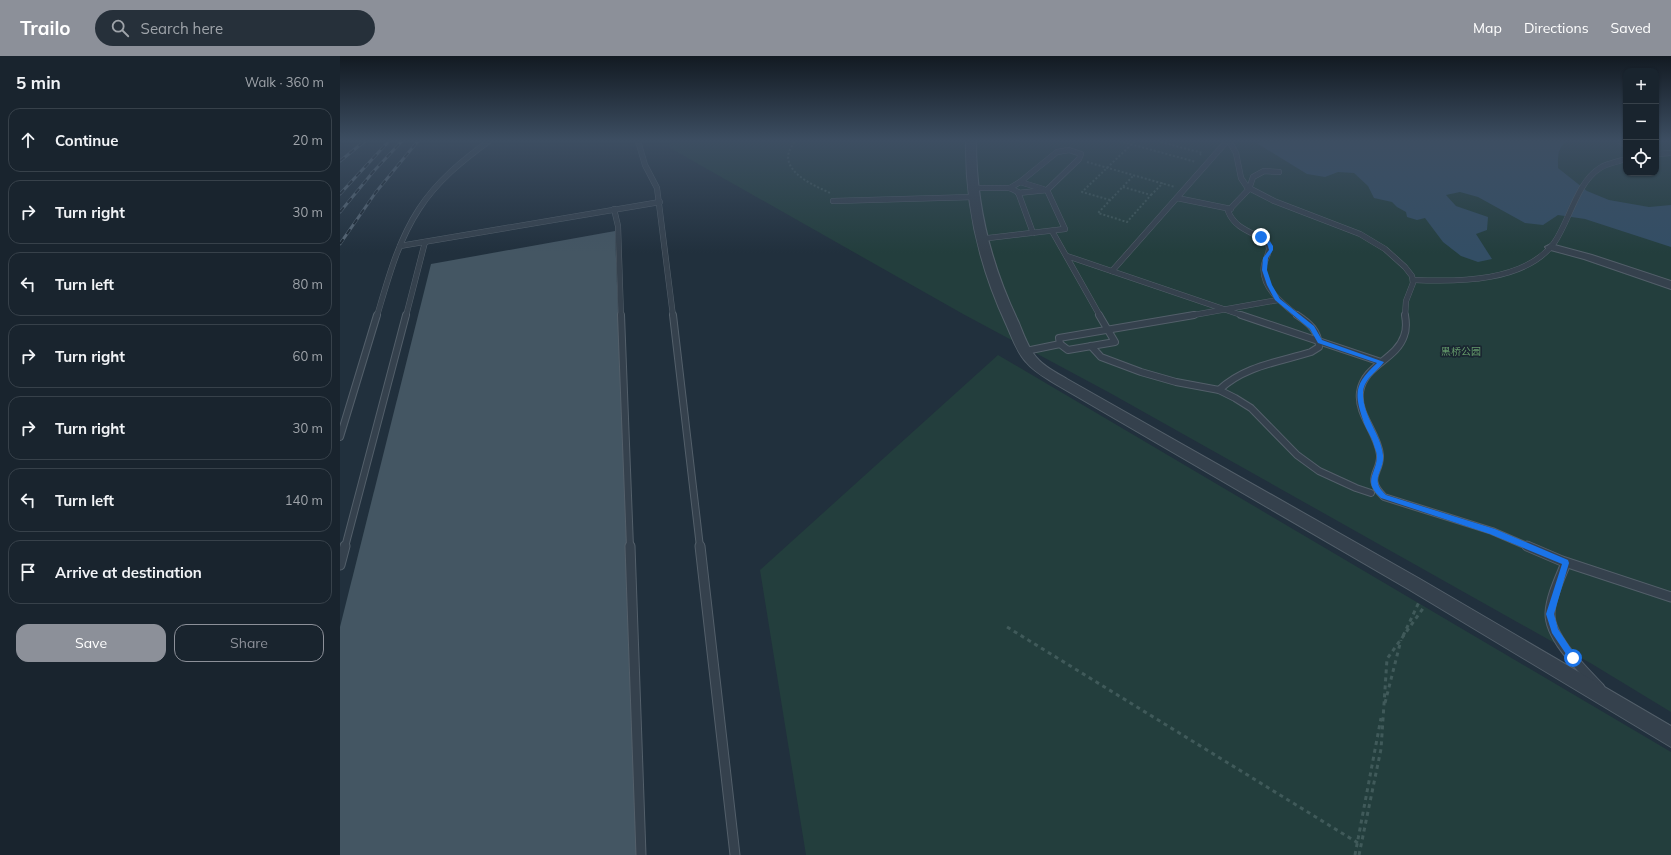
<!DOCTYPE html>
<meta charset="utf-8">
<style>
body{margin:0;font-family:Mulish,"Noto Sans SC",sans-serif;background:#26303a;color:#f1f3f6}
.controls{position:absolute;right:12px;top:12px;display:grid;overflow:hidden;border-radius:8px;box-shadow:0 1px 3px #0004}
.controls button{width:36px;height:36px;display:grid;place-items:center;padding:0;border:0;border-bottom:1px solid #37414a;background:#19242e;color:#f1f3f6;font:20px sans-serif}
.stop{position:absolute;width:12px;height:12px;margin:-9px;border:3px solid #1a73e8;border-radius:50%;background:#fff}
.stop.end{background:#1a73e8;border-color:#fff;box-shadow:0 1px 4px #0008}
.list{margin:0;padding:0;list-style:none}
h2{display:flex;justify-content:space-between;align-items:center;height:52px;margin:0;padding:0 16px;font-size:17px}
h2 small{font-size:13px;font-weight:400;color:#9fa4aa}
.list li{display:grid;grid-template-columns:26px 1fr auto;gap:12px;align-items:center;box-sizing:border-box;height:64px;margin:0 8px 8px;padding:0 8px;border:1px solid #37414a;border-radius:12px}
.list b{display:block;font-size:15px;white-space:nowrap}
.list em{font-size:13px;font-style:normal;color:#9fa4aa}
.actions{display:flex;gap:8px;padding:12px 16px}
.actions a{flex:1;padding:9px 0;border:1px solid #8c9099;border-radius:12px;text-align:center;font-size:14px;color:#8c9099}
.actions .main{background:#8c9099;color:#fff}
.icon{flex:none;width:22px;height:22px;fill:none;stroke:currentColor;stroke-width:2;stroke-linecap:round;stroke-linejoin:round}
.map{position:relative;flex:none;width:1331px;height:799px;overflow:hidden}
header{display:flex;align-items:center;gap:24px;box-sizing:border-box;height:56px;padding:0 20px;background:#8c9099;color:#fff}
header strong{font-size:19px}
nav{display:flex;gap:22px;margin-inline-start:auto;font-size:14px}
.search{width:280px;height:36px;background:#26303a;display:flex;align-items:center;gap:10px;box-sizing:border-box;padding:0 14px;border-radius:22px;color:#9fa4aa;font-size:15px}
main{display:flex}
aside{flex:1;background:#19242e}
.map>svg:first-child{display:block}
</style>
<header>
<strong>Trailo</strong>
<div class="search"><svg class="icon" aria-label="search" viewBox="0 0 24 24"><circle cx="10" cy="10" r="6"/><path d="M15 15l6 6"/></svg>Search here</div>
<nav><a>Map</a><a>Directions</a><a>Saved</a></nav>
</header>
<main>
<aside>
<h2>5 min<small>Walk · 360 m</small></h2>
<ul class="list">
<li><svg class="icon" aria-label="ahead" viewBox="0 0 24 24"><path d="M12 20V5M6 11l6-6 6 6"/></svg><div><b>Continue</b></div><em>20 m</em></li>
<li><svg class="icon" aria-label="right" viewBox="0 0 24 24"><path d="M7 20v-9h11M14 6l5 5-5 5"/></svg><div><b>Turn right</b></div><em>30 m</em></li>
<li><svg class="icon" aria-label="left" viewBox="0 0 24 24"><path d="M17 20v-9H6M10 6l-5 5 5 5"/></svg><div><b>Turn left</b></div><em>80 m</em></li>
<li><svg class="icon" aria-label="right" viewBox="0 0 24 24"><path d="M7 20v-9h11M14 6l5 5-5 5"/></svg><div><b>Turn right</b></div><em>60 m</em></li>
<li><svg class="icon" aria-label="right" viewBox="0 0 24 24"><path d="M7 20v-9h11M14 6l5 5-5 5"/></svg><div><b>Turn right</b></div><em>30 m</em></li>
<li><svg class="icon" aria-label="left" viewBox="0 0 24 24"><path d="M17 20v-9H6M10 6l-5 5 5 5"/></svg><div><b>Turn left</b></div><em>140 m</em></li>
<li><svg class="icon" aria-label="arrive" viewBox="0 0 24 24"><path d="M6 21V4h12l-3 4 3 4H6"/></svg><div><b>Arrive at destination</b></div></li>
</ul>
<div class="actions"><a class="main">Save</a><a>Share</a></div>
</aside>
<div class="map">
<svg width="1331" height="799" viewBox="0 0 1331 799">
<rect width="100%" height="100%" fill="#21303d"/>
<g fill="#233e3d">
<path d="M1286,85V117H1316V85H1331V656L1252,608L770,337L623,258L330,92L329,86Z"/>
<path d="M658,299L1331,696V799H466L420,514Z"/>
</g>
<path fill="#334e65" d="M921,85H1227C1217,91 1218,102 1218,112L1247,135L1269,144L1309,151L1331,149V191L1245,163L1218,159L1203,169L1185,167L1138,141L1120,136L1106,139L1116,150L1148,161L1147,174L1136,178L1152,203L1138,206L1121,200L1103,186L1085,162L1077,164L1067,161L1066,156L1057,151L1052,146L1034,142L1028,130L1014,117L998,116L985,121L967,118L918,88Z"/>
<path fill="#445663" d="M275,175L298,799H0V571L91,208Z"/>
<g fill="none" stroke-linecap="round" stroke-linejoin="round">
<g stroke="#535f6a" stroke-width="6">
<g id="service-far2">
<path d="M298,85L305,109L317,132L333,260"/>
<path d="M889,85L896,97L901,122L907,131L934,145L1020,178L1045,193L1065,211L1072,220L1073,227L1066,245L1065,260"/>
<path d="M1280,85L1286,90"/>
<path d="M1316,98L1331,97"/>
<path d="M939,116L924,115L913,121L909,133L888,155C895,173 912,176 927,185C932,195 926,200 924,209C920,231 944,249 958,260"/>
<path d="M680,126L703,133"/>
<path d="M633,132H670L678,136L693,177"/>
<path d="M678,137L707,134"/>
<path d="M837,142L891,153"/>
<path d="M493,145L634,141"/>
<path d="M274,153L278,170L281,260"/>
<path d="M712,175L760,260"/>
<path d="M640,183L725,173L707,134L739,103L741,98L729,94L717,96L680,126L670,132"/>
<path d="M60,190L320,146"/>
<path d="M727,200L904,260"/>
<path d="M772,215L887,85"/>
<path d="M1074,224C1118,226 1185,226 1214,187C1229,166 1237,126 1260,112C1268,107 1277,106 1286,103"/>
<path d="M37,260C48,223 58,185 79,153C97,125 123,104 149,85"/>
<path d="M66,260L85,186"/>
<path d="M848,260L938,244"/>
</g>
</g>
<g stroke="#535f6a" stroke-width="8">
<g id="service-far1">
<path d="M281,259L290,491"/>
<path d="M333,259L360,491"/>
<path d="M901,259L1041,306"/>
<path d="M1065,259C1066,265 1067,273 1064,280C1056,304 1024,309 1020,336C1017,359 1038,377 1040,399C1041,417 1024,421 1044,441L1152,475L1189,491"/>
<path d="M720,288L719,282L854,259"/>
<path d="M751,290L761,301L801,316L836,326L879,334L895,342L911,352L957,399L979,415L1016,432L1031,437"/>
<path d="M686,295L720,288L728,294L775,286L759,259"/>
<path d="M879,334C904,310 939,306 971,296L979,291C979,275 969,267 957,259"/>
<path d="M0,381L37,259"/>
<path d="M5,491L66,259"/>
</g>
</g>
<g stroke="#535f6a" stroke-width="11">
<g id="service">
<path d="M290,490L301,799"/>
<path d="M360,490L395,799"/>
<path d="M1187,490L1222,505L1331,541"/>
<path d="M1226,507C1220,522 1211,540 1210,557C1209,582 1244,615 1260,632"/>
<path d="M0,509L5,490"/>
</g>
</g>
<g stroke="#535f6a" stroke-width="2">
<g id="minor">
<path d="M626,85H636C636,150 651,209 679,267C683,277 687,288 693,297C701,309 715,316 727,323L1080,523L1331,670V691L1068,533L717,329C706,322 694,316 686,306C676,295 672,281 666,268C639,210 625,150 626,85Z"/>
<path d="M1211,188L1252,199L1331,225V233L1244,203L1207,193L1205,191Z"/>
</g>
</g>
<g stroke="#405a5a" stroke-width="2" stroke-dasharray="2 2" stroke-linecap="butt">
<path d="M779,85L856,106"/>
<path d="M817,85L862,97L860,99"/>
<path d="M454,86C452,90 448,96 448,101C449,120 476,130 490,137"/>
<path d="M747,106L835,131"/>
<path d="M783,131L811,139L787,166L758,157L794,119"/>
<path d="M811,139L823,127"/>
<path d="M770,144L742,136L795,85"/>
</g>
<g stroke="#405a5a" stroke-width="3" stroke-dasharray="4 4" stroke-linecap="butt">
<path d="M667,571L1018,787"/>
<path d="M1063,580L1079,546"/>
<path d="M1045,647L1061,584"/>
<path d="M1015,799L1041,662"/>
<path d="M1019,799L1041,693L1047,603L1084,551"/>
</g>
<use href="#service-far2" stroke="#35414d" stroke-width="5"/>
<use href="#service-far1" stroke="#35414d" stroke-width="6"/>
<use href="#service" stroke="#35414d" stroke-width="9"/>
<use href="#minor" fill="#35414d" fill-rule="evenodd"/>
<g stroke="#566674" stroke-width="3">
<g id="rail">
<path d="M0,105L25,85"/>
<path d="M0,138L49,85"/>
<path d="M0,156L33,116L62,85"/>
<path d="M0,188L36,136L78,85"/>
</g>
</g>
<use href="#rail" stroke="#1a2631" stroke-width="2" stroke-dasharray="6" stroke-linecap="butt"/>
</g>
<linearGradient id="sky" x2="0" y2="1"><stop stop-color="#121a22"/><stop offset="0.43" stop-color="#3d4e62"/><stop offset="1" stop-color="#3d4e62" stop-opacity="0"/></linearGradient>
<rect width="1331" height="197" fill="url(#sky)"/>
<path fill="#1a73e8" d="M919,180H922L929,184L933,190V194L928,202L927,214L932,229L940,243L974,270L982,284L1044,306C1036,317 1023,323 1023,338C1023,361 1041,378 1043,399C1045,415 1028,423 1046,439L1155,473L1228,504L1229,507L1214,558L1218,573L1235,599V604H1230L1212,577L1206,558L1222,508L1150,478L1041,442C1022,425 1036,419 1037,401C1037,396 1034,390 1033,386C1030,378 1025,371 1023,364C1013,335 1016,327 1037,307L978,287L970,273L935,244L927,229L922,214L923,202L929,194L928,190L926,186L919,182Z"/>
<g text-anchor="middle" stroke-width="3.5" stroke-linejoin="round" paint-order="stroke">
<g font-size="10" fill="#659b6b" stroke="#1a2631">
<text x="1121" y="299">黑桥公园</text>
</g>
</g>
</svg>
<div class="controls">
<button>+</button>
<button>−</button>
<button><svg class="icon" aria-label="locate" viewBox="0 0 24 24"><circle cx="12" cy="12" r="6"/><path d="M12 2v4M12 18v4M2 12h4M18 12h4"/></svg></button>
</div>
<div class="stop" style="left:1233px;top:602px"></div>
<div class="stop end" style="left:921px;top:181px"></div>
</div>
</main>
